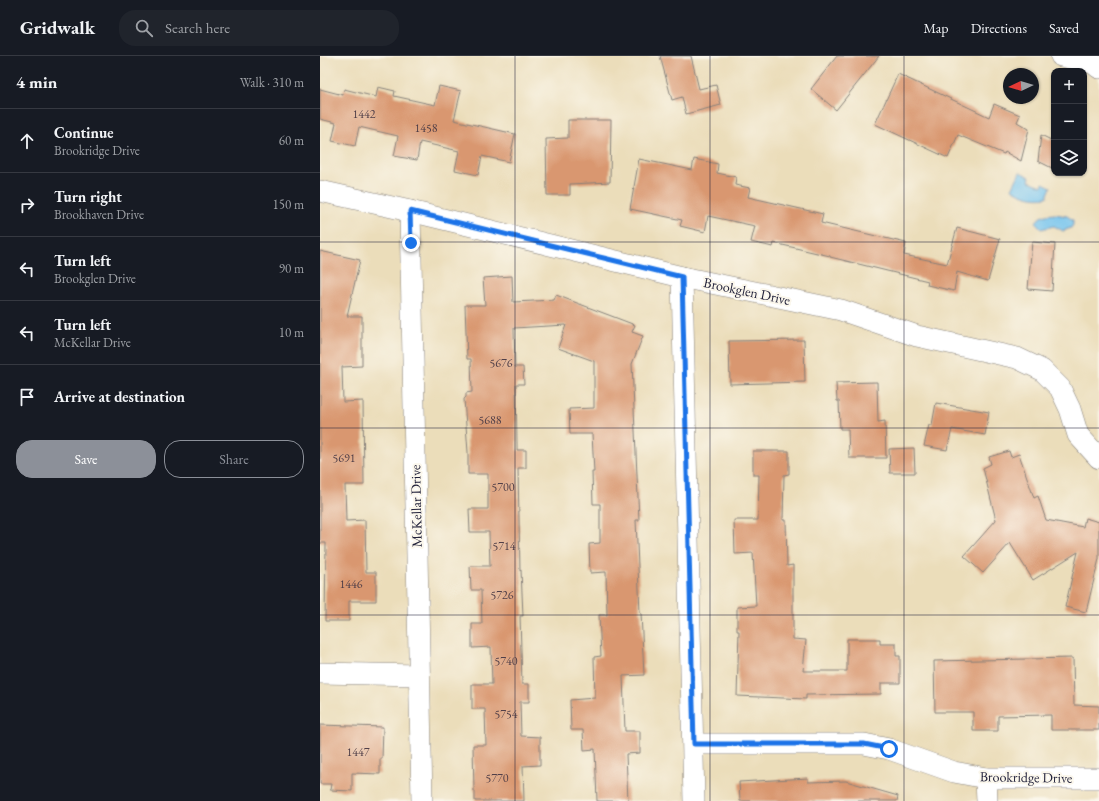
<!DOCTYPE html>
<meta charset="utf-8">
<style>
body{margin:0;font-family:"EB Garamond",serif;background:#20242c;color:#f1f3f6}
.controls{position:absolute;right:12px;top:12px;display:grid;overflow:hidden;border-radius:8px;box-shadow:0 1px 3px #0004}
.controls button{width:36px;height:36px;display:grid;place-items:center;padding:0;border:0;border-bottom:1px solid #363941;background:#171b24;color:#f1f3f6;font:20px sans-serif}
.compass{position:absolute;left:683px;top:12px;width:36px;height:36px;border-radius:50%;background:#171b24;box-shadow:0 1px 3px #0004;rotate:266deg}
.stop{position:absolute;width:12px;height:12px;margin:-9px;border:3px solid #1a73e8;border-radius:50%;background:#fff}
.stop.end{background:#1a73e8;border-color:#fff;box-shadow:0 1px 4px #0008}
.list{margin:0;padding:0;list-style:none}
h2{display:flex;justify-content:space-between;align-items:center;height:52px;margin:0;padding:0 16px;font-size:17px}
h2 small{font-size:13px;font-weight:400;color:#9ea1a6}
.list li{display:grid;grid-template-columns:26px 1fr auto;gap:12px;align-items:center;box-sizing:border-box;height:64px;padding:0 16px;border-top:1px solid #363941}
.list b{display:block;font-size:15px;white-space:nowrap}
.list p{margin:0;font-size:13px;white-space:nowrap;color:#9ea1a6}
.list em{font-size:13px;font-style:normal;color:#9ea1a6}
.actions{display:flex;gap:8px;padding:12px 16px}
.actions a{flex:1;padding:9px 0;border:1px solid #8c9099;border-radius:16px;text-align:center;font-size:14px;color:#8c9099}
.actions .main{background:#8c9099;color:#fff}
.icon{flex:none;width:22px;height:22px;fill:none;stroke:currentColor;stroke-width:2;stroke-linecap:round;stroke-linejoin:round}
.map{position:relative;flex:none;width:779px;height:745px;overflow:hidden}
header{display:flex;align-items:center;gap:24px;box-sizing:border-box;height:56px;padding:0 20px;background:#171b24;border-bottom:1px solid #363941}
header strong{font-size:19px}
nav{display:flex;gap:22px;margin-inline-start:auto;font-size:14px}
.search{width:280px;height:36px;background:#20242c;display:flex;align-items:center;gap:10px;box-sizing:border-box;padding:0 14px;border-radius:16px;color:#9ea1a6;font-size:15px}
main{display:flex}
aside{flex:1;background:#171b24}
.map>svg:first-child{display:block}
</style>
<header>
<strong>Gridwalk</strong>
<div class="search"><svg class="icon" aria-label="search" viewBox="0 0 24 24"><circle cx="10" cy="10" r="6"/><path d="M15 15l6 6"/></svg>Search here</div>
<nav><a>Map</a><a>Directions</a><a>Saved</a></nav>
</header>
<main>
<aside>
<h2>4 min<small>Walk · 310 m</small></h2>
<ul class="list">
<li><svg class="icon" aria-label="ahead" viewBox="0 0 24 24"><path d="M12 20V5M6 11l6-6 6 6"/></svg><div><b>Continue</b><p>Brookridge Drive</p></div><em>60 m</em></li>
<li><svg class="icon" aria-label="right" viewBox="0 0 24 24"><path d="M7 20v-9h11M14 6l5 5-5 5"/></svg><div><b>Turn right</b><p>Brookhaven Drive</p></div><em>150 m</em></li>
<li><svg class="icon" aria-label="left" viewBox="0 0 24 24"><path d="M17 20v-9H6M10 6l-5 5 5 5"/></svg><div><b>Turn left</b><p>Brookglen Drive</p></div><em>90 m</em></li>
<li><svg class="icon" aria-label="left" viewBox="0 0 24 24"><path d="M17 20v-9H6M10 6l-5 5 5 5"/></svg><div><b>Turn left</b><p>McKellar Drive</p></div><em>10 m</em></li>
<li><svg class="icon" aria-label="arrive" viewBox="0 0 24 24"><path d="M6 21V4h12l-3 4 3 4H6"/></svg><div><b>Arrive at destination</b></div></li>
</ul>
<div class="actions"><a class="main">Save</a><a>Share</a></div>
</aside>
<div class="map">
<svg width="779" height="745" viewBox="0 0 779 745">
<rect width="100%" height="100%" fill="#fbf7ec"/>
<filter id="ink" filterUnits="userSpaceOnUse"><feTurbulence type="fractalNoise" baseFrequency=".025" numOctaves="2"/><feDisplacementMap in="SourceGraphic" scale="8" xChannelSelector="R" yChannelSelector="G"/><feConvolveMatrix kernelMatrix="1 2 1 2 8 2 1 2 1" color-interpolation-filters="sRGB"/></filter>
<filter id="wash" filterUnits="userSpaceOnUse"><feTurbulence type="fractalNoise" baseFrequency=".012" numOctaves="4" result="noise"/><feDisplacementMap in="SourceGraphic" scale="16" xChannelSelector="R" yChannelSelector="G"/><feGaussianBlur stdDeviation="0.9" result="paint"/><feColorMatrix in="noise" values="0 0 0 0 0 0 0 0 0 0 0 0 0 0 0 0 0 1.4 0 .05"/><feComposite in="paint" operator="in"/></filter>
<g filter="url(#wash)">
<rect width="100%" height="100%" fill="#ebddba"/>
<g fill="#72c2ed" stroke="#4a7294">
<path d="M700,116L710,121L709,125L722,130L723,127L731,131L727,141C714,143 703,140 692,133Z"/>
<path d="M735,158L747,160L753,164V169L751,172L743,175L734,170L721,173L718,170L716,166C721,158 727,159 735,158Z"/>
</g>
<g id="blocks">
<g fill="#d99770">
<path d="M340,0H371L379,33L396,29L401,49L366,58L362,41L352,44Z"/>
<path d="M517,0H559L516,54L491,33Z"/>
<path d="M578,18L669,61L674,48L700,59L697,66L709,73L701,105L685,96L684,98L638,79L628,102L555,68Z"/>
<path d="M119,30L141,35L134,64L195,78L189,106L162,100L158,119L135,114L139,95L100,86L97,104L74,100L78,80L39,71L35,90L12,85L16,67L0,63V33L23,39L24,33L56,41L58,31L75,35L74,40L115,49Z"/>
<path d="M248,64H291L290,126L250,128V139H227L226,83L248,82Z"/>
<path d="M721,79L731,84L734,79V113L718,105Z"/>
<path d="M319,103L372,114L374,103L398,108L397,117L416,121L415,129L430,132L428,141L503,158L501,167L586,187L584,199L627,208L637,172L680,183L668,225L637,216L634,235L607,229L608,225L510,201V200L454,187L453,191L431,186L435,170L388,160L385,176L360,170L362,164L310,153Z"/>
<path d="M712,186L735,188L732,235L708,233Z"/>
<path d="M0,195L40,204L27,260H42V310L22,311L23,346L43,345L44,429H25L26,465L45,464L46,516H56V545H29V565H5L6,487H0Z"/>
<path d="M192,220L193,246L234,244L236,239L315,269L312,276L323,280L312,308L319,464H316L320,557H321L324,619L303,620L305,675H320V697L306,698L308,745H277L275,693L264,694L263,674H251L250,644L275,642L274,601L281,600L279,559H287L286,516L270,517L269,488L280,487V448H273L272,416H274L272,378H250L249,353L274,352V305L238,292L246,269L194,272L195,311H203L204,328H196L197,394H206V412H198L200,515L201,514L203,560H200L202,628H209V646H200L201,680L220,681V709L203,710L204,745H155V735H154L153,689H166L165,653H152V628H172L171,591L152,592V568H162L161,534H151L150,510H170L169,476H150L149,453H168V418H148V396L144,343L146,341V337L152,336L151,303H147L145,249H165L163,222Z"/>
<path d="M484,284L485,326L410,328L409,285Z"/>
<path d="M557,326L558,366L565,365L566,402H529L528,373H520L519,345H517L516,327Z"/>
<path d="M616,347L669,356L665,379L632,373L627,394L604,390L609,369H612Z"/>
<path d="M594,392L595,417H570L569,393Z"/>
<path d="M433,395H469V418L464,419L463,464H466L467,510L473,509V583L486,584L483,615H527V583H560V588H576V600H580V627H561V638L486,639V643L417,640L419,575H417V551L436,550L433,497L415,498L414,464H438L439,419H433Z"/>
<path d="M689,395L691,401L699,398L714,442L718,440L726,464L763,471L765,462L779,466V503L766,556L745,551L758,496L713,524L690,487L663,517L644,500L676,464L663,412L671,408L669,401Z"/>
<path d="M753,602L754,649L779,650V674H731V659L678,660V675H653V656H615L614,605Z"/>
<path d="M0,669L63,671L62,703H60V718L32,717V735L10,734L11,728H0Z"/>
<path d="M488,722V726L526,725L578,740L577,745H420L419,726Z"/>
</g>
</g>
</g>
<g filter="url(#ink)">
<use href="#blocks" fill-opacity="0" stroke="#86807a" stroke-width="1"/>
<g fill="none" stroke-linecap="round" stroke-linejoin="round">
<g stroke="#86807a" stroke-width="22">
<g id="minor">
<path d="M741,0L773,7L779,12"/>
<path d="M0,135L90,155L362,221L521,254L597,280L697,302L722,314L740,332L750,353L758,379L779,402"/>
<path d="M90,155L102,745"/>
<path d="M362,221L374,745"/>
<path d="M0,617L99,619"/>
<path d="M374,688H544L569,693L634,716L666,722H779"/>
<path d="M666,722L667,745"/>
</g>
</g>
<use href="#minor" stroke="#fff" stroke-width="21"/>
</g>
</g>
<g fill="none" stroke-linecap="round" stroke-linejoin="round" filter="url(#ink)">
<path stroke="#1a73e8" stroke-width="5" d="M91,187L90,155L362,221L374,688H544L569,693"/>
</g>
<path fill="none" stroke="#22223b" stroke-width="1" stroke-opacity="0.55" d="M195,0V745M390,0V745M584,0V745M0,186H779M0,372H779M0,559H779"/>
<g text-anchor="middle" stroke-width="4" stroke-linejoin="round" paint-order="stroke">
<g font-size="12" fill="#503f48">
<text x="44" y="62">1442</text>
<text x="106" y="76">1458</text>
<text x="181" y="311">5676</text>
<text x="170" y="368">5688</text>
<text x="24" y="406">5691</text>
<text x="183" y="435">5700</text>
<text x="184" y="494">5714</text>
<text x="31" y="532">1446</text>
<text x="182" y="543">5726</text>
<text x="186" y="609">5740</text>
<text x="186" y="662">5754</text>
<text x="38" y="700">1447</text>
<text x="177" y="726">5770</text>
</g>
<g font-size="14" fill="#22223b" stroke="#fbf7ec">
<text transform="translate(427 235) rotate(12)" y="5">Brookglen Drive</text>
<text transform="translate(96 450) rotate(-91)" y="5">McKellar Drive</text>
<text transform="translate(706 721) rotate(1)" y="5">Brookridge Drive</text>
</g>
</g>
</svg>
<div class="controls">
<button>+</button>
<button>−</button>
<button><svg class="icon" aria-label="layers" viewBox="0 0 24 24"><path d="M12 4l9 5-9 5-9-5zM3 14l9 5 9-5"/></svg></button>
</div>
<svg class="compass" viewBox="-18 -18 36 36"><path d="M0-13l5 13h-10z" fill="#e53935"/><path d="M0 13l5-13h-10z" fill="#9ea1a6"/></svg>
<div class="stop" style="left:569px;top:693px"></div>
<div class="stop end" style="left:91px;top:187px"></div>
</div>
</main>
